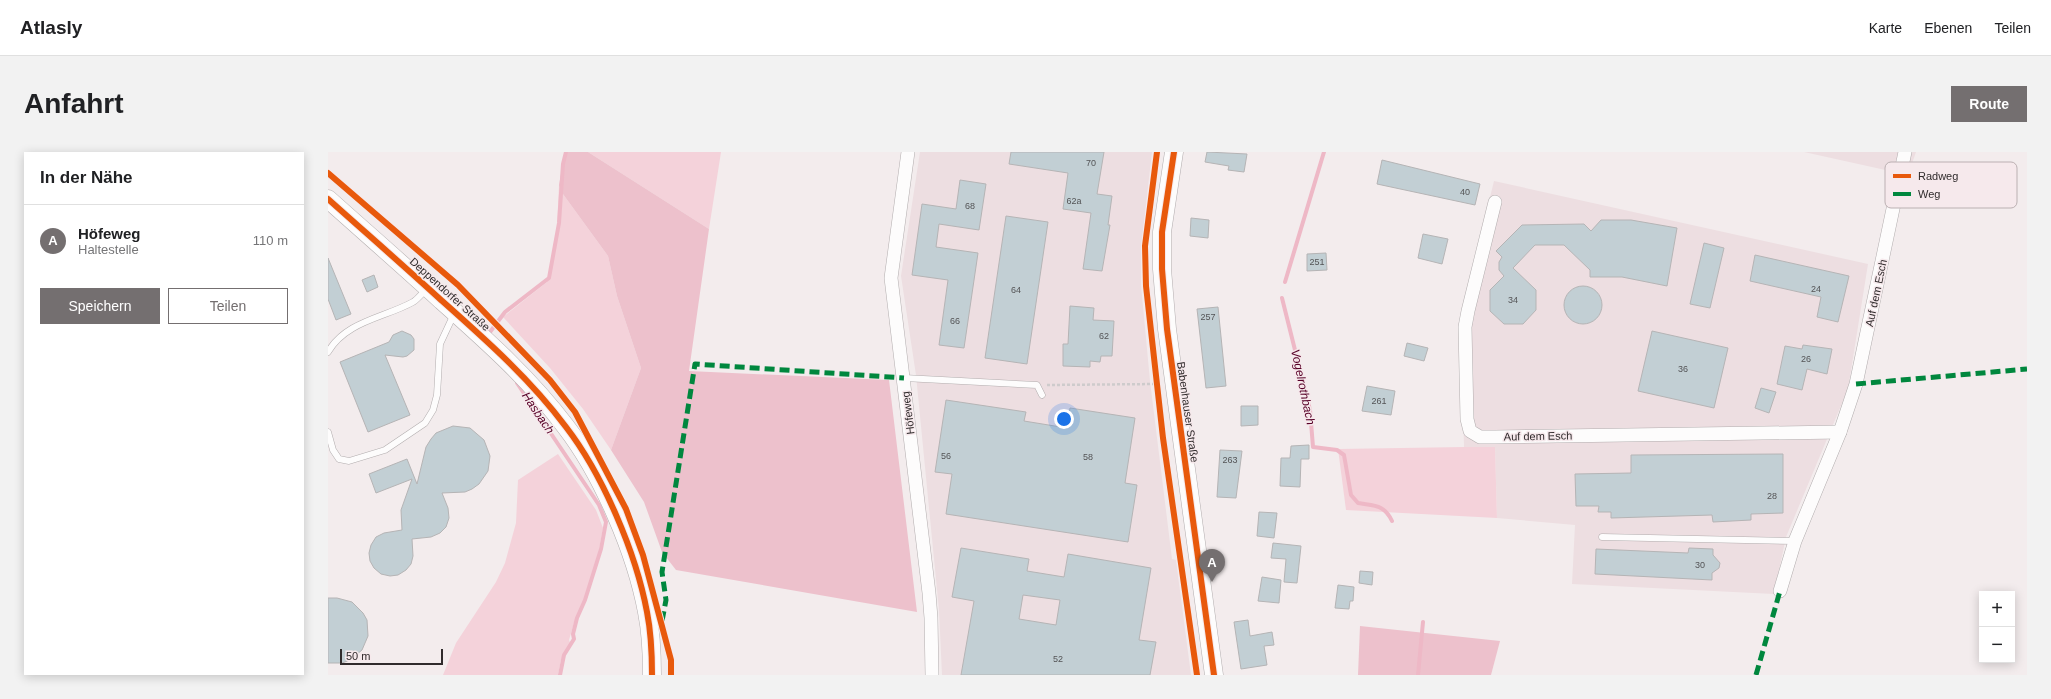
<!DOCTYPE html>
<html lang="de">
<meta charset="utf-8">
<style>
body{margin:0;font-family:Helvetica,sans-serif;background:#f2f2f2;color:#202124}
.controls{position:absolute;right:12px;bottom:12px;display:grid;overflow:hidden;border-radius:0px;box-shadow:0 2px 10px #0003}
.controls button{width:36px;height:36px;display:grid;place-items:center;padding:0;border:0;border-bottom:1px solid #e0e0e0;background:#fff;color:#202124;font:20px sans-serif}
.scale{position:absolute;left:12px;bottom:10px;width:103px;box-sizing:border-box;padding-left:4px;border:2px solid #302b2c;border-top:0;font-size:11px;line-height:14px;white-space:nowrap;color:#302b2c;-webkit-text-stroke:3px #f6e9ec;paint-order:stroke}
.you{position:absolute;left:736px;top:267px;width:14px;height:14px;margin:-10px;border:3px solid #fff;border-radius:50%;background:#1a73e8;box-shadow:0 0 0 6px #1a73e833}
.badge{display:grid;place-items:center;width:26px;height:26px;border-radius:50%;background:#746f70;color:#fff;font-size:13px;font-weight:700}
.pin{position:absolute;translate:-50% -33px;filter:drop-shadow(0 1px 2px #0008)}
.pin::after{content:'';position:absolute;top:21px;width:14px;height:12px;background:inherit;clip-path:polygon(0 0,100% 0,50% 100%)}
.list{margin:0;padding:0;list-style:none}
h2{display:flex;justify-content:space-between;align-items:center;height:52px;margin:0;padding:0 16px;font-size:17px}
h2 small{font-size:13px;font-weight:400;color:#757577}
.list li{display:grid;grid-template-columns:26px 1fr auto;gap:12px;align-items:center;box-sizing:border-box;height:72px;padding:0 16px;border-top:1px solid #e0e0e0}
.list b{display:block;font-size:15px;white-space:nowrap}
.list p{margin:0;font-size:13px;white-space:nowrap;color:#757577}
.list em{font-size:13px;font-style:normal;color:#757577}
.actions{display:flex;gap:8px;padding:12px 16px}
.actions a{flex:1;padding:9px 0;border:1px solid #746f70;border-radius:0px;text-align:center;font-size:14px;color:#746f70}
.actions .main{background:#746f70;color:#fff}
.map{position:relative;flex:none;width:1699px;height:523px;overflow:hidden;border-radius:0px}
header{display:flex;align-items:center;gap:24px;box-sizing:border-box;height:56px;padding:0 20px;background:#fff;border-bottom:1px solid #e0e0e0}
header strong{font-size:19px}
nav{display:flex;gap:22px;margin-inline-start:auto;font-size:14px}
.intro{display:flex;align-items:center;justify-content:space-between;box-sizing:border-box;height:96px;padding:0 24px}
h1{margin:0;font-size:28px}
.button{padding:10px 18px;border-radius:0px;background:#746f70;color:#fff;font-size:14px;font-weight:700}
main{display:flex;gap:24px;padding:0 24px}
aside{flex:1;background:#fff;border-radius:0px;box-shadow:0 2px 10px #0003}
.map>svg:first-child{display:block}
</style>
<header>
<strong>Atlasly</strong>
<nav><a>Karte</a><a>Ebenen</a><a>Teilen</a></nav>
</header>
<div class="intro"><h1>Anfahrt</h1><a class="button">Route</a></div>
<main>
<aside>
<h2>In der Nähe<small></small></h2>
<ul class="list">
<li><span class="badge">A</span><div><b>Höfeweg</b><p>Haltestelle</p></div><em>110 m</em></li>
</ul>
<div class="actions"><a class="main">Speichern</a><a>Teilen</a></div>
</aside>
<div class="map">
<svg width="1699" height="523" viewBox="0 0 1699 523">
<rect width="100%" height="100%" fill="#f3eced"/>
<g fill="#eddee1">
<path d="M592,0H824L813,97V133L822,229L844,407L848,408L863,523H614L611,458L588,223L573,124Z"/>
<path d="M1476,0H1588L1580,23Z"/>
<path d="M1166,29L1540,112L1520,237L1458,385L1446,442L1244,432L1247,373L1169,366L1167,295H1136L1133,163Z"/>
</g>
<g fill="#f4d2da">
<path d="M260,0H393L381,77Z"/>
<path d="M231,33L232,38L280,104L289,144L313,216L283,298L255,257L222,216L175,165L219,130L229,75Z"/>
<path d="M1136,295H1167L1169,366L1018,358L1010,297Z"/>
<path d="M230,302L268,358L275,376L270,403L254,453L246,471L241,488L243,493L233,508L230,523H115L128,491L168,430L177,411L188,371L190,328Z"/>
</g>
<g fill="#edc1cc">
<path d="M237,0H260L381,77L361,219L561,228L589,460L348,418L334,400L316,350L283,298L313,216L289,144L280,104L232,38L231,33Z"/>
<path d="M1032,474L1172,489L1163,523H1030Z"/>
</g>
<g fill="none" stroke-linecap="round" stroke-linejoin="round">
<g stroke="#eeb8c6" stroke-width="4">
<path d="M957,130L996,0"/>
<path d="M954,146L982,258L985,295L1009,298L1016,303L1023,343L1030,351C1046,354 1056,352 1064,369"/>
<path d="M159,184L177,160L221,126L231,71L235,12L238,0"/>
<path d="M189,231L271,353L278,370L273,397L257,448L249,466L245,482L246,487L236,503L232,523"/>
<path d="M1090,523L1095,470"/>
</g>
</g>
<g fill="#c2cfd4" stroke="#b5b4b5" fill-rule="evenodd">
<path d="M683,0H776L769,42L784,44L780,73H782L774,119L755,117L763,61L735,57L740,21L681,12Z"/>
<path d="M879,0L919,2L916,20L900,18L901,14L877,10Z"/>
<path d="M1054,8L1152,32L1147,53L1049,32Z"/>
<path d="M632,28L658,32L651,78L611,72L608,95L650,101L636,196L611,193L620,128L584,123L594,52L628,57Z"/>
<path d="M678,64L720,70L699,212L657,206Z"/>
<path d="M863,66L881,68L880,86L862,84Z"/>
<path d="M1273,68H1303L1349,76L1339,134L1294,125H1262V118L1236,93H1207L1185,116L1208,138V158L1195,172H1176L1162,159V138L1176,124L1171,118V110L1174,105L1168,99L1194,73L1256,72L1263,79Z"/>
<path d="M1095,82L1120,87L1114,112L1090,106Z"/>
<path d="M1376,91L1396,96L1382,156L1362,152Z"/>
<path d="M998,101L999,118L979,119V102Z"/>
<path d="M1427,103L1521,124L1510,170L1489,165L1493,145L1422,129Z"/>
<path d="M0,106L23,162L8,168L0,147Z"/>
<path d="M46,123L50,135L39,140L34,128Z"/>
<circle cx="1255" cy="153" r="19"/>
<path d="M742,154L766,156L765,168L786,169L784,204H773L772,210L762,209V215L735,214V192H740Z"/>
<path d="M890,155L898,234L878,236L869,157Z"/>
<path d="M74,179L83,183L86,187V198L79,204L75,205L57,203L82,263L40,280L12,210L61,190L65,183Z"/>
<path d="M1324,179L1400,196L1386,256L1310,239Z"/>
<path d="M1079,191L1100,196L1096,209L1076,204Z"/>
<path d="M1475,193L1504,197L1499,222L1479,217L1474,238L1449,232L1457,194L1474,197Z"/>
<path d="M1039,234L1067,239L1063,263L1034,259Z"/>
<path d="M1433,236L1448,240L1441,261L1427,256Z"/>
<path d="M618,248L698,260L696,269L739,276L742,256L807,266L797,331L809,333L800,390L618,362L624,322L607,320Z"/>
<path d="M913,254H930V273L913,274Z"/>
<path d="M125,274L142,276L156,288L162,304L160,319L151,332L144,337L137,340L114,341L120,356L121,366L118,375L112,381L103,385L84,387L85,404L83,412L78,418L70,423L62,424L53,422L46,416L42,409L41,401L43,393L48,385L56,381L74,378L73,358L84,327L48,341L41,322L79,307L89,332L98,295L103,287L108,281Z"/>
<path d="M981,293V307H973L972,335L952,334L953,306H962L963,294Z"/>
<path d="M892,298L914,299L908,346L889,345Z"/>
<path d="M1455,302V361L1423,362V368L1385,370L1384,363L1283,366V360H1270L1271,354H1248L1247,322L1303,321V303Z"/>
<path d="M931,360L949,361L946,386L929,384Z"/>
<path d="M945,391L973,394L969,431L956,430L958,407L943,406Z"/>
<path d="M633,396L701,407L699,419L736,425L740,402L823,416L811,488L828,490L822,523H633L646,449L624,445ZM695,443L732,448L728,473L691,467Z"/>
<path d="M1361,396L1385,397V403L1392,411L1391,416L1384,421V428L1267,422L1268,397L1360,401Z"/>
<path d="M1032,419L1045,420L1044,433L1031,431Z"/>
<path d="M934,425L953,428L951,451L930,449Z"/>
<path d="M1010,433L1026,435L1025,449H1022L1021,457L1007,456Z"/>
<path d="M0,446H9L24,450L35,461L39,468L40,484L34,498L22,508L14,511H0Z"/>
<path d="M920,468L922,484L944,480L946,493L936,494L939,513L913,517L906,470Z"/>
</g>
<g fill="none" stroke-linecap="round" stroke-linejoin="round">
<g stroke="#b2adae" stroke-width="7">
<g id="lane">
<path d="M0,200C18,169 56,166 85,150C90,147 94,141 99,137"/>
<path d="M576,226L709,233L714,243"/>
<path d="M0,280L5,298L11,307L21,309L57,298L97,271L105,258L109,243L112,192L126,162"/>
<path d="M1274,385L1467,389"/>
</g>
</g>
<g stroke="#b2adae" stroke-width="14">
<g id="street">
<path d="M580,0L563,126L601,441L603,466L604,523"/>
<path d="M1167,50L1140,159L1137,175L1139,267L1142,279L1152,285H1167L1512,280"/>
<path d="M1452,439L1467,389L1512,280L1528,232L1577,0"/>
</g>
</g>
<g stroke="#b2adae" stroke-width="19">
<g id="secondary">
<path d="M846,0L834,80V117L839,177L886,523"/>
<path d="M0,47C38,81 76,114 113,148C158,188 202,227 238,275C275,323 308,401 319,460C323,480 324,502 324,523"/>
</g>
</g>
<path stroke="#cecbcc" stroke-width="2.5" stroke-dasharray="3 2" stroke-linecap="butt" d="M719,233L828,232"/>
<use href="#lane" stroke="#fdfcfc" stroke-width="6"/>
<use href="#street" stroke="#fdfcfc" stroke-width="13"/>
<use href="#secondary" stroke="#fdfcfc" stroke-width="18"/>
<g stroke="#00873e" stroke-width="5" stroke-dasharray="10 5" stroke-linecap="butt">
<path d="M1528,232L1699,217"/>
<path d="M334,469L338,448L334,420L367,212L576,226"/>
<path d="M1428,523L1452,439"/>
</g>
<g stroke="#f6e9ec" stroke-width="8">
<g id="cycleway">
<path d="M829,0L817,94L818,134L835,286L869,523"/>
<path d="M846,0L834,80V117L839,177L886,523"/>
<path d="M0,21L130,133L222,228L247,260L298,357L315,403L343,508V523"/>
<path d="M0,47C38,81 76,114 113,148C158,188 202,227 238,275C275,323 308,401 319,460C323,480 324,502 324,523"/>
</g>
</g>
<use href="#cycleway" stroke="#e8590c" stroke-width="6"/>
</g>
<g text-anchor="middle" stroke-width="3" stroke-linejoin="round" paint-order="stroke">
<g font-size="9" fill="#545456">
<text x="763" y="14">70</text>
<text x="1137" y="43">40</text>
<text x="746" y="52">62a</text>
<text x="642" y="57">68</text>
<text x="989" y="113">251</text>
<text x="1488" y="140">24</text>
<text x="688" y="141">64</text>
<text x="1185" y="151">34</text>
<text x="880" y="168">257</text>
<text x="627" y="172">66</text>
<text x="776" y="187">62</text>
<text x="1478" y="210">26</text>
<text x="1355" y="220">36</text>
<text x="1051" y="252">261</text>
<text x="618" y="307">56</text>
<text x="760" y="308">58</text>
<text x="902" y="311">263</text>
<text x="1444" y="347">28</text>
<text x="1372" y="416">30</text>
<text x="730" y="510">52</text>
</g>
<g font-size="11" fill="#302b2c" stroke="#f6e9ec">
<text transform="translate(1548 141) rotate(-78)" y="4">Auf dem Esch</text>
<text transform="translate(122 142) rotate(42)" y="4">Deppendorfer Straße</text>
<text transform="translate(860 260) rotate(82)" y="4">Babenhauser Straße</text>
<text transform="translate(580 261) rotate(-97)" y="4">Höfeweg</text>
<text transform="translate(1210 284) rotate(-1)" y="4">Auf dem Esch</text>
</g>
<g font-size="12" font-style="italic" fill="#570027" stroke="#f6e9ec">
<text transform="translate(975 235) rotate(78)" y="4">Vogelrothbach</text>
<text transform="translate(210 261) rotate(56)" y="4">Hasbach</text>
</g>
</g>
<rect x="1557" y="10" width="132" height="46" rx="6" fill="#f6e9ec" stroke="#bbb0b2" stroke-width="1"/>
<rect x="1565" y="22" width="18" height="4" fill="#e8590c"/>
<rect x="1565" y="40" width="18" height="4" fill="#00873e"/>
<g font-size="11" fill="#302b2c">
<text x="1590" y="28">Radweg</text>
<text x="1590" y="46">Weg</text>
</g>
</svg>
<div class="controls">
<button>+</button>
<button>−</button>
</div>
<div class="scale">50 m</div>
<div class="you"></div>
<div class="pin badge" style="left:884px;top:430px">A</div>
</div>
</main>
